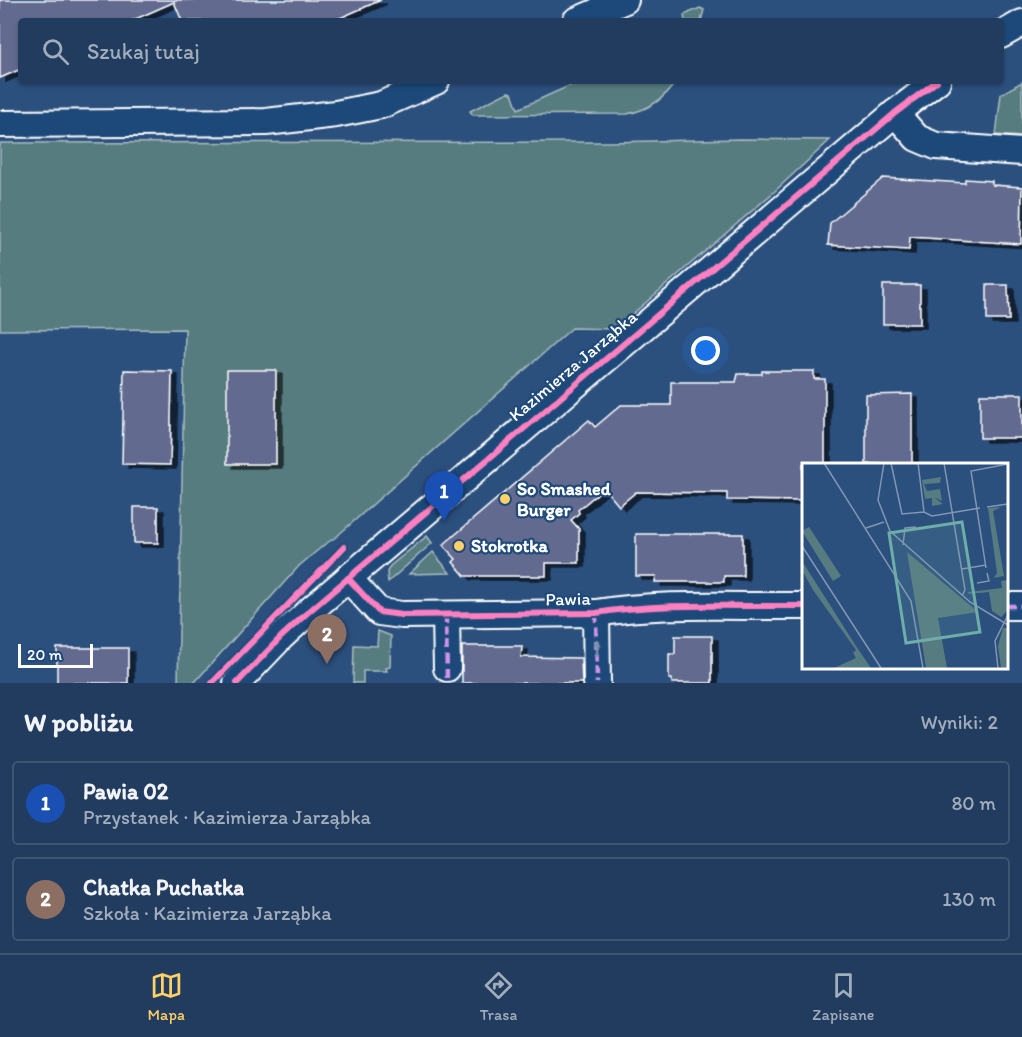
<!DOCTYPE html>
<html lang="pl">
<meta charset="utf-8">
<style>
body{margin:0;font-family:Itim,sans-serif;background:#294364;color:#f1f3f6}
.scale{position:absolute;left:18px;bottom:15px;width:75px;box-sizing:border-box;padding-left:6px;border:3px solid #fff;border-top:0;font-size:16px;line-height:21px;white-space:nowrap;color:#fff;-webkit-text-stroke:4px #1f4a7a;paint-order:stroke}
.you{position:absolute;left:706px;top:351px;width:21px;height:21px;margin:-15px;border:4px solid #fff;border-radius:50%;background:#1a73e8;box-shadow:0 0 0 9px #1a73e833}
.badge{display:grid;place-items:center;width:39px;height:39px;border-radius:50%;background:#ffd166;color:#fff;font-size:20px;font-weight:700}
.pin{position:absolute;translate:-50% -50px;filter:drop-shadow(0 2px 3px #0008)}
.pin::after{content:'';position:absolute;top:32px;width:21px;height:18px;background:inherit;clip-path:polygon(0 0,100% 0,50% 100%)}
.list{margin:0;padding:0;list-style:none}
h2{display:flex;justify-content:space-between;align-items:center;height:78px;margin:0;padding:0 24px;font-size:26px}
h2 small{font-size:20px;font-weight:400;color:#a2adbc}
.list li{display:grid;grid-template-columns:39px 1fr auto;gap:18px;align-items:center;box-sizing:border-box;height:84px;margin:0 12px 12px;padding:0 12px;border:2px solid #3e5673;border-radius:6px}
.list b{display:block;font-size:22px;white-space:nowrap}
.list p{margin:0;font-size:20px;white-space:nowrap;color:#a2adbc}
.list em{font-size:20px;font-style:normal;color:#a2adbc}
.icon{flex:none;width:33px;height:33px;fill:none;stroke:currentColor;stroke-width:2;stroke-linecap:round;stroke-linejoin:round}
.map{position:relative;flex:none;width:1022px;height:683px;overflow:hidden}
.search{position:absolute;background:#213c5e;box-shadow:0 2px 4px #0004;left:18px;right:18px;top:18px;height:66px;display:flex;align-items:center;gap:15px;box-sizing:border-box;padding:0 21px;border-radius:6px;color:#a2adbc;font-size:22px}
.sheet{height:270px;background:#213c5e}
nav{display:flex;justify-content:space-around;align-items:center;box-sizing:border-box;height:84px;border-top:2px solid #3e5673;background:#213c5e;font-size:16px;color:#a2adbc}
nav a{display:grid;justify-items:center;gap:3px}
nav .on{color:#ffd166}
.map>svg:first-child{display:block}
</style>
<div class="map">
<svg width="1022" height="683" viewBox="0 0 1022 683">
<defs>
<filter id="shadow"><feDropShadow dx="6" dy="4" stdDeviation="0" flood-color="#0009"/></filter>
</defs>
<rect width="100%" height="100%" fill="#2c507e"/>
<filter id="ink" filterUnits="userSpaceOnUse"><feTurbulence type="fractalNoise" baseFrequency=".0167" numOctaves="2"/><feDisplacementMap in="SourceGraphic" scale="12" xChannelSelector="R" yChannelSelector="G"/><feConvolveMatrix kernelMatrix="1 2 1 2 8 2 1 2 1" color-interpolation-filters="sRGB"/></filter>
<g filter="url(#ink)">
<g fill="#567b80" stroke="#aabdc0" stroke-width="1.5">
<path d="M700,8L704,10L701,21H685L684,15Z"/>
<path d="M580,81H676C664,100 648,110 627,114L473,115L470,111L508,92L512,93L518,109Z"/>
<path d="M1022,82V137L996,135L1001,94Z"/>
<path d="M740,139L830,140L775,191L615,329L572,328L336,537L324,545L299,566L194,683H178L185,329L0,330V143L609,142Z"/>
<path d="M427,536L432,543L388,582L387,572L390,566Z"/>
<path d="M433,552L450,573L409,574Z"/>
<path d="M378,631L391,636L390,667L386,668L387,671H363V683H353L354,645L377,646Z"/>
</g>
<g fill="#626a90" stroke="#fff" stroke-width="1.5" filter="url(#shadow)">
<path d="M0,0H381L333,21H182L174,2L131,21H21V69L0,78Z"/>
<path d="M883,178L965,183V179L992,181V185L1022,187L1021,244L910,237L909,250L828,245L830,223Z"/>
<rect x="883" y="285" width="37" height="39"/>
<path d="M987,285H1008L1009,320H987Z"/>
<path d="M124,370L172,371L170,465L122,464Z"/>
<rect x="227" y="370" width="49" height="94"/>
<path d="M762,371H814V379H825V464H803V501L727,500V493L636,492L619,506L604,488L578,510L579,513L571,520L579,529V563H546V576H465L453,562L456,559L443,545L589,420L595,427L621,405H671V382H736L738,374H762Z"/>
<path d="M912,394V464H866V395Z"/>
<rect x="980" y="394" width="42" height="44"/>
<rect x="134" y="507" width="24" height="36"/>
<path d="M636,534H743V576H724V582H655L656,576H636Z"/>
<path d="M675,636H712V683H672V679H669V654H675Z"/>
<path d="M462,646H522L521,657L581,658L582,683H462Z"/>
<rect x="57" y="648" width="71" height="35"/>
</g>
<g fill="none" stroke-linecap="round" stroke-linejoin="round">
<g stroke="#fff" stroke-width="30">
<g id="minor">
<path d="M576,21L625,0"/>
<path d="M1001,35L1022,23"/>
<path d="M895,113L917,138L936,146L1022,152"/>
<path d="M0,124L266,122L336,114L381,105L436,81"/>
<path d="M348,578L379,612L402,615L596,613C664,602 734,607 803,606"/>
<path d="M1006,606H1022"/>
<path d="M596,613L597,683"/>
<path d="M446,615L447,668"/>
<path d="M237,683L281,637L306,614L895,113L937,81"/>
</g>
</g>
<use href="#minor" stroke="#1f4a7a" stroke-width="26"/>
<g stroke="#d193ec" stroke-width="4.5" stroke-dasharray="9 4.5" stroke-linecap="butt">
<path d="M1006,606H1022"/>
<path d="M596,613L597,683"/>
<path d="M446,615L447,683"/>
</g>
<g stroke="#1f4a7a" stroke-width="10">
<g id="cycleway">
<path d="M348,578L379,612L402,615L596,613C664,602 734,607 803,606"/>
<path d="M212,683L344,547"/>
<path d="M237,683L281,637L306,614L895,113L937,81"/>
</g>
</g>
<use href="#cycleway" stroke="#ff80c0" stroke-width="6"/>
</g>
<defs><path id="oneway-solid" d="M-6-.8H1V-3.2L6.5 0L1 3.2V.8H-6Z" transform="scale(1.5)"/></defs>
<use fill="#7992af" href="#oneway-solid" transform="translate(597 648) rotate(-91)"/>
</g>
<g fill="#ffd166" stroke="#1f4a7a" stroke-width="2">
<circle cx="505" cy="499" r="6"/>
<circle cx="459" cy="546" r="6"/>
</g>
<g text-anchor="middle" stroke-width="4.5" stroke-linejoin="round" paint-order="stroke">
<g font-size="18" fill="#fff" stroke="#1f4a7a">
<text transform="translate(573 366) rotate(-40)" y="6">Kazimierza Jarząbka</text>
<text transform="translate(568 599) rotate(-1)" y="6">Pawia</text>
</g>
<g font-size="18" font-weight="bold" fill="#fff" stroke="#1f4a7a" text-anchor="start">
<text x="517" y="495">So Smashed<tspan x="517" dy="21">Burger</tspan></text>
<text x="471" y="552">Stokrotka</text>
</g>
</g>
<g transform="translate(802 463)">
<rect width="206" height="206" fill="#2c507e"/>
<path d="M139,14L138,20L122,21L125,28L138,26L140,38L132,34L141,41L130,43V35L123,36L120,17ZM199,44L191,48L202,113L192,115L195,110L186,45ZM7,64L39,113L31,118L0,68ZM105,89L176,149L136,155L145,205H124ZM0,98L54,183L69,205H32L54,195L51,190L54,187L11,127L0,107ZM205,117V148L199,154L190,148L187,129L167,131L166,129L200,125L199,118ZM201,165H205V205H199L196,183Z" fill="#567b80"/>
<path fill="none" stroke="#8096b2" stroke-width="1.5" d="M22,0L109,138L121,205M82,0L76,37L88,68L168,139L206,162M89,0L100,51L122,49L130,53L178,45M116,0L122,49M142,0L163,127L160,133M185,44L206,41M64,65L82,59M101,82L103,65L114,64M0,83L79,205M184,105L169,8L206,1M160,106L184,102M175,120L187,118L185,110M196,205L193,178L206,152"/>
<path fill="#6fada8" fill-opacity="0.15" stroke="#6fada8" stroke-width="3" d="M160,59L178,169L104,180L87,70Z"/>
<rect width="206" height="206" fill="none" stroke="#fff" stroke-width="3"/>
</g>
</svg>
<div class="scale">20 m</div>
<div class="you"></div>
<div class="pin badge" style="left:444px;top:521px;background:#1a4fb4">1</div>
<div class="pin badge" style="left:327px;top:664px;background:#8d6e63">2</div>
<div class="search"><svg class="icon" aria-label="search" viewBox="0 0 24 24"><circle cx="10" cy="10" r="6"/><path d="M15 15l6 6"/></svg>Szukaj tutaj</div>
</div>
<section class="sheet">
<h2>W pobliżu<small>Wyniki: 2</small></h2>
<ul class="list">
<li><span class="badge" style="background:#1a4fb4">1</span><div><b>Pawia 02</b><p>Przystanek · Kazimierza Jarząbka</p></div><em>80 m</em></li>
<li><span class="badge" style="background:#8d6e63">2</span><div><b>Chatka Puchatka</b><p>Szkoła · Kazimierza Jarząbka</p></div><em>130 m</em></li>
</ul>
</section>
<nav>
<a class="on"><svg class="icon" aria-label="map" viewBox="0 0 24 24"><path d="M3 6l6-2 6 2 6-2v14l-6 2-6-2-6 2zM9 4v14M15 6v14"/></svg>Mapa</a>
<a><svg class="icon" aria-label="directions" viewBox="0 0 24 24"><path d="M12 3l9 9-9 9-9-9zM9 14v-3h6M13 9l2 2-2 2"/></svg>Trasa</a>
<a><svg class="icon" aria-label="saved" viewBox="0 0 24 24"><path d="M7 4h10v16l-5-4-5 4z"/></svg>Zapisane</a>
</nav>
